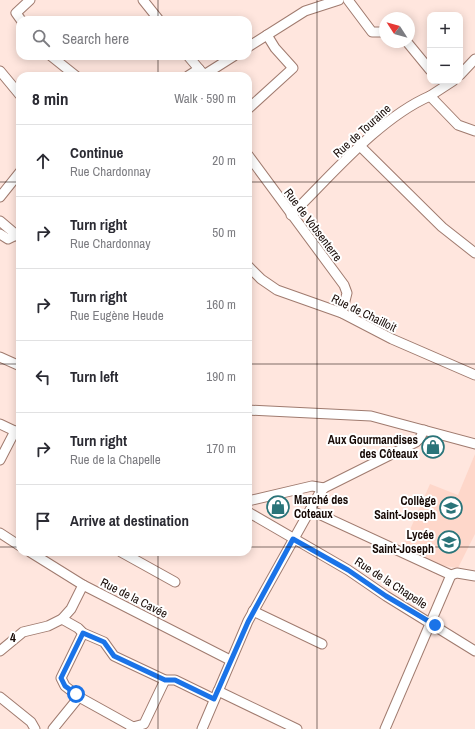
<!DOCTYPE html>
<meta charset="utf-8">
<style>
body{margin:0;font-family:"Archivo Narrow",sans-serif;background:#f2f2f3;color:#2b2b33}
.controls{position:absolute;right:12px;top:12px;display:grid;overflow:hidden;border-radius:8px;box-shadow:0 2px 10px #0003}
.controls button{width:36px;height:36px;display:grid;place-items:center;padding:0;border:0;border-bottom:1px solid #e1e1e2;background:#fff;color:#2b2b33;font:20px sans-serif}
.compass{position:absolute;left:379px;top:12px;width:36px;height:36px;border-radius:50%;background:#fff;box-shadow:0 2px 10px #0003;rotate:306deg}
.stop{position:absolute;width:12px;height:12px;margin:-9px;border:3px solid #1a73e8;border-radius:50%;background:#fff}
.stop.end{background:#1a73e8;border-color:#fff;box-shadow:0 1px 4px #0008}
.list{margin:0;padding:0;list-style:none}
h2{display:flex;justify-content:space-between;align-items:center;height:52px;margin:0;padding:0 16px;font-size:17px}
h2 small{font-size:13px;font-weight:400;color:#7c7c81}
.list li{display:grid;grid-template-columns:26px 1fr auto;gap:12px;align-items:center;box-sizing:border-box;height:72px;padding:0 16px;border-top:1px solid #e1e1e2}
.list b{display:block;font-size:15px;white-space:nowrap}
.list p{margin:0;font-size:13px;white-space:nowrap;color:#7c7c81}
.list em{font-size:13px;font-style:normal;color:#7c7c81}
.icon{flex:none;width:22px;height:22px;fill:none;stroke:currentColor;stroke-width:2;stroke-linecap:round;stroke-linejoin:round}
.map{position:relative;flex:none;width:475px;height:729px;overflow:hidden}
.search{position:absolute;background:#fff;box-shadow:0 2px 10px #0003;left:16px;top:16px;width:236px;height:44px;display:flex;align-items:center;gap:10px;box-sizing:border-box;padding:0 14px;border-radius:12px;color:#7c7c81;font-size:15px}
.panel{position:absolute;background:#fff;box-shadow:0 2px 10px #0003;left:16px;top:72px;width:236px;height:484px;border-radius:12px}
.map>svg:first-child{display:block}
</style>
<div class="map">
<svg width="475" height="729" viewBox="0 0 475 729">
<rect width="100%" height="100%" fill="#ffe6de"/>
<path fill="#fed7ca" d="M475,454V534L458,568L439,565L402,548L430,484L458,495Z"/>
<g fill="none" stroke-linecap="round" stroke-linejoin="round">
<g stroke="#a07b6f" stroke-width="11">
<g id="minor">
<path d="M143,0L159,20"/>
<path d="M348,0L372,32H385"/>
<path d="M21,20L16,13L30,0"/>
<path d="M407,42L430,70"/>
<path d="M248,47L305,11L339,0"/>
<path d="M51,56L76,76"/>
<path d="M188,56L205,76"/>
<path d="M0,71L20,95"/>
<path d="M204,75L234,56"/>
<path d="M460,75L475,59"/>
<path d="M188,76L199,69"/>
<path d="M430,96L453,81"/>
<path d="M248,109L293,68L275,48L267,35"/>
<path d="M361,147L442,227L475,253"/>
<path d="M248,155L344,285L347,293L342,313"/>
<path d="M0,197L20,172"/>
<path d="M291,215C331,176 379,118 430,96L458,125L475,131"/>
<path d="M0,221L20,238"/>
<path d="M0,234L8,239L16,235"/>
<path d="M248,266L261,279L277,290L342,313L392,339L475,375"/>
<path d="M0,357L20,366"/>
<path d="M248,410L371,416L475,444"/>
<path d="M0,424L19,433"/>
<path d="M0,460L15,431"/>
<path d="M248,501L312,486L324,488"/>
<path d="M310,510L451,575L457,573L475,576"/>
<path d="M248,512L348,570L386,596L475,651"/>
<path d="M0,533L20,546"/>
<path d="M30,552L83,585L230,660"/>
<path d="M121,552L175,582"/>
<path d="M253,611L322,644"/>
<path d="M62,619L78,628L83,633L104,642L114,656L165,680H175L214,699"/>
<path d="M0,651L23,632L48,626L62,619L71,609L83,585"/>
<path d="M218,691L297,729"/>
<path d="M0,697L31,722L35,729"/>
<path d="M79,697L133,727"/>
<path d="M53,729L79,697L65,686L61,678L83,633"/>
<path d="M131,729L133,727L144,724L165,680"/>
<path d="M202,729L248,621L319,494L324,488L416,442L420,438L424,430"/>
<path d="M385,729L451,575"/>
</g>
</g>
<use href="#minor" stroke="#fff" stroke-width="9"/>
</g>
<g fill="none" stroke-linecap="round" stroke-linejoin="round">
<path stroke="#1a73e8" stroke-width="5" d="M76,694L65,686L61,678L83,633L104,642L114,656L165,680H175L214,699L248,622L293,539L348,570L386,596L435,625"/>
</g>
<path fill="none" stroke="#170a06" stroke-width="1" stroke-opacity="0.55" d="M158,0V20M317,0V729M158,56V76M0,182H20M248,182H475M0,364H20M248,364H475M0,547H20M248,547H475M158,552V729"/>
<defs>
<g id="shop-ring" transform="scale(1.15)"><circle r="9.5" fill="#fff" stroke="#2a7479" stroke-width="1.5"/><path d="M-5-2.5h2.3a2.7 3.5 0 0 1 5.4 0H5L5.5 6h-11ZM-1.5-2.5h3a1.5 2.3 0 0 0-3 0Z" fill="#2a7479"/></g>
<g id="school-ring" transform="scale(1.15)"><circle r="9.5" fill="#fff" stroke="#2a7479" stroke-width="1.5"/><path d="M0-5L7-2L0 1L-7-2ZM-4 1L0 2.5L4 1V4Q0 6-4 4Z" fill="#2a7479"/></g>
</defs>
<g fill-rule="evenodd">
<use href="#shop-ring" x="433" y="447"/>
<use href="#shop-ring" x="278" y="507"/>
<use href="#school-ring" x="451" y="508"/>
<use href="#school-ring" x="449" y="542"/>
</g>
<g text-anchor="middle" stroke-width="4" stroke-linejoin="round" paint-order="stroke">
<g font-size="12" fill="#170a06" stroke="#fff">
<text transform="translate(362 131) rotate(-42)" y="4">Rue de Touraine</text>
<text transform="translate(313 225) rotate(53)" y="4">Rue de Vobsenterre</text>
<text transform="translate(364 313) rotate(26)" y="4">Rue de Chailloit</text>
<text transform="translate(391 583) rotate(33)" y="4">Rue de la Chapelle</text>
<text transform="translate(134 598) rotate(27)" y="4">Rue de la Cavée</text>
</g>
<g font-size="12" font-weight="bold" fill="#170a06" stroke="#fff" text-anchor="end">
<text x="418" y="444">Aux Gourmandises<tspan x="418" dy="14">des Côteaux</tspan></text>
<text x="294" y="504" text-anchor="start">Marché des<tspan x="294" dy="14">Coteaux</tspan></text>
<text x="436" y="505">Collège<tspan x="436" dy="14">Saint-Joseph</tspan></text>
<text x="434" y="539">Lycée<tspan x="434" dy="14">Saint-Joseph</tspan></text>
</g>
</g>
<g font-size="13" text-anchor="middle" font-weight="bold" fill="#170a06" stroke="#fff" stroke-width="4" stroke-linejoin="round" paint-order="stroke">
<text x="13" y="642">4</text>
</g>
</svg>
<div class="controls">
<button>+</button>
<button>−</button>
</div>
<svg class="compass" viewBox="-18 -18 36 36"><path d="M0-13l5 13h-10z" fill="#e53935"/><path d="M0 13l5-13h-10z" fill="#7c7c81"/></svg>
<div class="stop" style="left:76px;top:694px"></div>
<div class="stop end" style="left:435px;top:625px"></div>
<div class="search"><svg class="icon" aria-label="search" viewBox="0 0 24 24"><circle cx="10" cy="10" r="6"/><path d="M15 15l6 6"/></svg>Search here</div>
<section class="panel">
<h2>8 min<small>Walk · 590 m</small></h2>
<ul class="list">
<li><svg class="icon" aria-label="ahead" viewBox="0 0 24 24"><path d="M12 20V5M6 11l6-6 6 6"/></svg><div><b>Continue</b><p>Rue Chardonnay</p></div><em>20 m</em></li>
<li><svg class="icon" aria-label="right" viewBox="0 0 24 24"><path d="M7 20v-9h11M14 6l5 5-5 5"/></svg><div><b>Turn right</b><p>Rue Chardonnay</p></div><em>50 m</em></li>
<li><svg class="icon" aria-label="right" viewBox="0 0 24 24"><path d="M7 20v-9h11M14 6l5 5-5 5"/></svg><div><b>Turn right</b><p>Rue Eugène Heude</p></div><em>160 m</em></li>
<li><svg class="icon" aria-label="left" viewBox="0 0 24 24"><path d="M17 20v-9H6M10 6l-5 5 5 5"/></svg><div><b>Turn left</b></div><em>190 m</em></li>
<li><svg class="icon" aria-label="right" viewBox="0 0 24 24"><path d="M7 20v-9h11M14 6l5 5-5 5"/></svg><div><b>Turn right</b><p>Rue de la Chapelle</p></div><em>170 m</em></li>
<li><svg class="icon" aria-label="arrive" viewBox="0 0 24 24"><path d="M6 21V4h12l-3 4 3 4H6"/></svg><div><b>Arrive at destination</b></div></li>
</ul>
</section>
</div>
